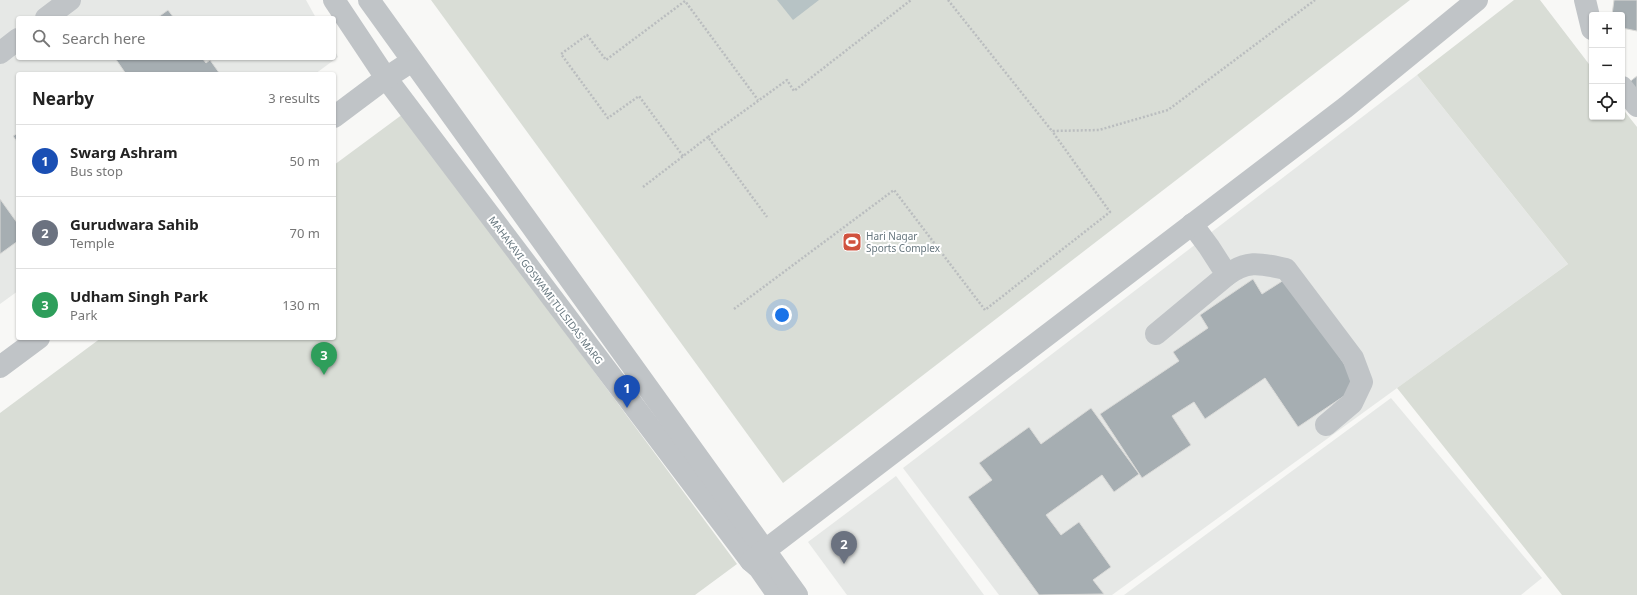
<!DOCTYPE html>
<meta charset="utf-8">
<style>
body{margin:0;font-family:"Noto Sans",sans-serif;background:#f6f6f6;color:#222}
.controls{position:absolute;right:12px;top:12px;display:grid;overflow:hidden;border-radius:4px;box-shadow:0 1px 3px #0004}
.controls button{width:36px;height:36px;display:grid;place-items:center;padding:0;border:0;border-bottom:1px solid #e0e0e0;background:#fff;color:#222;font:20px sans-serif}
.you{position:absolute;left:782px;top:315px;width:14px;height:14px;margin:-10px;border:3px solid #fff;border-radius:50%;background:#1a73e8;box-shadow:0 0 0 6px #1a73e833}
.badge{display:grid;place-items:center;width:26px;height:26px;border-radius:50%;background:#db2777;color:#fff;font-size:13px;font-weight:700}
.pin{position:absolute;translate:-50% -33px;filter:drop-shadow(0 1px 2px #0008)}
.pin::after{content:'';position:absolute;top:21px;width:14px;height:12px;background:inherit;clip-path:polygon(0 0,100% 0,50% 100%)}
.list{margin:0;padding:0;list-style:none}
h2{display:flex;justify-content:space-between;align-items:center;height:52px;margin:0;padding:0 16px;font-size:17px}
h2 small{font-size:13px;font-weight:400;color:#767676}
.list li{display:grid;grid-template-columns:26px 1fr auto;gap:12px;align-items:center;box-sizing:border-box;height:72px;padding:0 16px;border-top:1px solid #e0e0e0}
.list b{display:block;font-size:15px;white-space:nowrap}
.list p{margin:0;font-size:13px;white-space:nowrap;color:#767676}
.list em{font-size:13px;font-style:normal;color:#767676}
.icon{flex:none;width:22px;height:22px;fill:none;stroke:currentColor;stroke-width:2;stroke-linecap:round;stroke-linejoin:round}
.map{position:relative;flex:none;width:1637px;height:595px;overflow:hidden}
.search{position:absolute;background:#fff;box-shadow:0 1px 3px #0004;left:16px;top:16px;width:320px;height:44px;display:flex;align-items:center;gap:10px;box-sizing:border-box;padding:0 14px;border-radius:4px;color:#767676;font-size:15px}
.panel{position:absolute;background:#fff;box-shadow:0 1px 3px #0004;left:16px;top:72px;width:320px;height:268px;border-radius:4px}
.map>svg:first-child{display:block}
</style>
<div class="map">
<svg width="1637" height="595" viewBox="0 0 1637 595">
<rect width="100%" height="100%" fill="#f8f8f6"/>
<g fill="#e6e8e6">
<path d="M0,0H306L316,18H18V58H334V49L338,57L315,74H18V291L0,304Z"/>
<path d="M1417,75L1568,264L1112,595H999L903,468Z"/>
<path d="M1391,398L1542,578L1521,595H1124Z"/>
<path d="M896,476L984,595H847L808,542Z"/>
</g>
<g fill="#d9ddd6">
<path d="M431,0H1410L783,483Z"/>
<path d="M1514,0H1540L1592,68V117H1622V108L1637,127V595H1562L1397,388L1568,264L1417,75Z"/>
<path d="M403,114L737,564L695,595H0V413L101,338H334V165Z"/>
</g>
<path fill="#b7c3c5" d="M777,0H819L793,20Z"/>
<g fill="#a6aeb2" stroke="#dadad8">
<path d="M1614,0H1637V31L1622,28V15H1612Z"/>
<path d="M168,10L174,18H157Z"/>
<path d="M115,58H202L206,63L210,60L220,74H126Z"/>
<path d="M1637,76V95L1628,83Z"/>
<path d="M18,133V143L13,136Z"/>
<path d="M0,199L18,224V241L0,254Z"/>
<path d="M1287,278L1359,386L1298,427L1265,378L1205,419L1194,402L1172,416L1191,445L1142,478L1100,414L1179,361L1173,352L1208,328L1200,315L1253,279L1262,294Z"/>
<path d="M1091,408L1139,474L1114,492L1102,475L1046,515L1061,535L1079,522L1111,567L1093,580L1104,594L1039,595L968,497L992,480L979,463L1029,427L1041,444Z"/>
</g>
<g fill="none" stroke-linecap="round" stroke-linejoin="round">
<g stroke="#babdbf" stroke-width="2.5" stroke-dasharray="2 2" stroke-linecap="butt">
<path d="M948,0L1052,131L1099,130L1168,110L1315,0"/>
<path d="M708,137L787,80L794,91L911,0"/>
<path d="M683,156L639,96L608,118L561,54L587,35L606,60L685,1L758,100"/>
<path d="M643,187L708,137L767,217"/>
<path d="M734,309L894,190L985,310L1110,212L1052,131"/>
</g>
<g stroke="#c0c4c7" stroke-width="22">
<path d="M334,0L386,78L751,561L759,568L778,595"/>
<path d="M369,0L797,595"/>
<path d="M1585,0L1592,29"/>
<path d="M46,18L70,0"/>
<path d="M0,53L18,39"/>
<path d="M1622,87L1637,106"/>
<path d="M334,117L386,78L412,61"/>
<path d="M1227,275C1248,259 1262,264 1286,269L1353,358L1362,382L1352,403L1326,425"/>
<path d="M1156,334L1227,275L1209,247L1192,224"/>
<path d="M0,367L39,338"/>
<path d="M751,561L1346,107L1477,0"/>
</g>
</g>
<defs>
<g id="stadium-square" transform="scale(1)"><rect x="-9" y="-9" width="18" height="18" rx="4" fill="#d0523e" stroke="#fff"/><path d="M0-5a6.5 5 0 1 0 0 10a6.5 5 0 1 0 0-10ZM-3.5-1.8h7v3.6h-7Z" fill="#fff"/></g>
</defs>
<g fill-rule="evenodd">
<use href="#stadium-square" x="852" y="242"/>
</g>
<g text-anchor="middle" stroke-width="4" stroke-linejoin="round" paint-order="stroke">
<g font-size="10" fill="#66767e" stroke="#fff" text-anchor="start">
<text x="866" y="240">Hari Nagar<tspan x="866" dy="12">Sports Complex</tspan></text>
</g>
<g font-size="10" fill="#66767e" stroke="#fff">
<text transform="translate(546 290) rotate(53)" y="4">MAHAKAVI GOSWAMI TULSIDAS MARG</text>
</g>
</g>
</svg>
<div class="controls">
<button>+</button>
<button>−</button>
<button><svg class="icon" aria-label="locate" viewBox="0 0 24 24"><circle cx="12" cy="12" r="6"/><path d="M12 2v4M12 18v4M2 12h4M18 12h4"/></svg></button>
</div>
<div class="you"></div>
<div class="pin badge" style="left:627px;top:408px;background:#1a4fb4">1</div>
<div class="pin badge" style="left:844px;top:564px;background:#6b7280">2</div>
<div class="pin badge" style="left:324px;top:375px;background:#2e9e5b">3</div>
<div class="search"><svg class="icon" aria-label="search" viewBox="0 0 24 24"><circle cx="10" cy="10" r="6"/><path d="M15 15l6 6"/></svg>Search here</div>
<section class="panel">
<h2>Nearby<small>3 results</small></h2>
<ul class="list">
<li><span class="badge" style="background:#1a4fb4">1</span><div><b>Swarg Ashram</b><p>Bus stop</p></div><em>50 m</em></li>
<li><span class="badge" style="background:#6b7280">2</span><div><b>Gurudwara Sahib</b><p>Temple</p></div><em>70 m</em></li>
<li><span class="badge" style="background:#2e9e5b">3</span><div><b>Udham Singh Park</b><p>Park</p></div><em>130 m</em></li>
</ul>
</section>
</div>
